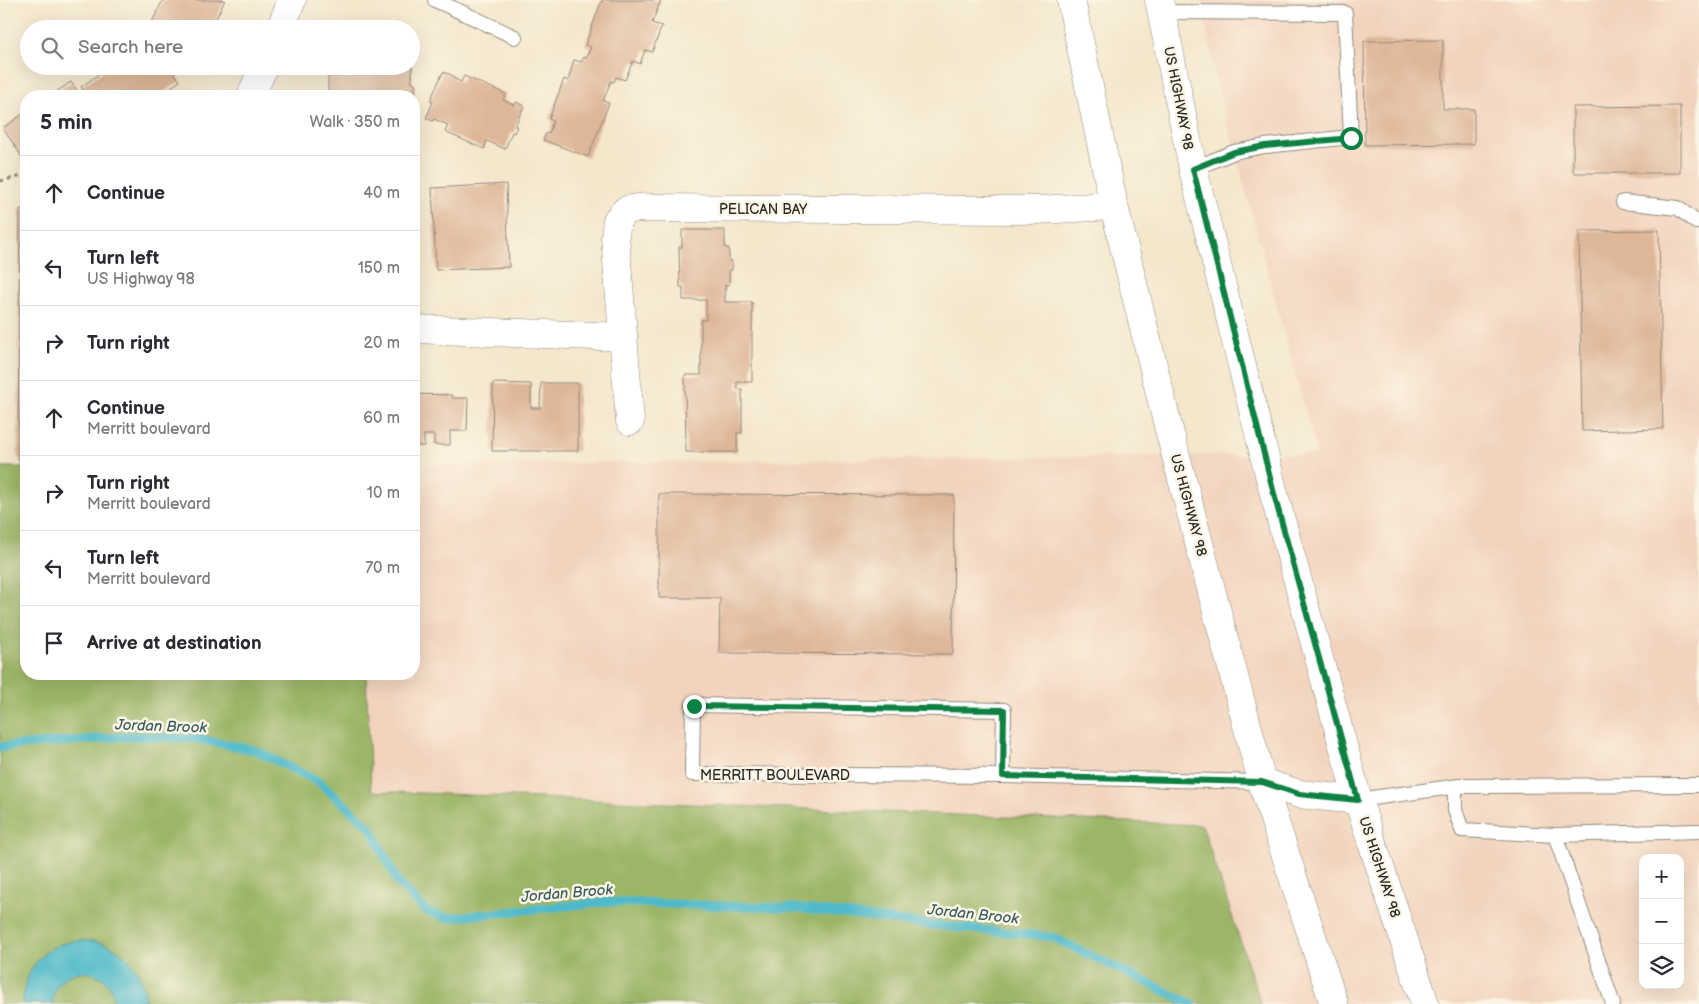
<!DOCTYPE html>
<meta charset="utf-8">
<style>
body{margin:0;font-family:"Balsamiq Sans",sans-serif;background:#f7f7f7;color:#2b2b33}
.controls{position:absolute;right:15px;bottom:15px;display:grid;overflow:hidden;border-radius:10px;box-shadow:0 5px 20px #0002}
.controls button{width:45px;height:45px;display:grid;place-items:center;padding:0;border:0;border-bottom:1px solid #e1e1e2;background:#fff;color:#2b2b33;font:25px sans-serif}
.stop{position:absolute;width:15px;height:15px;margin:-11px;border:4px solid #0b8043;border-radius:50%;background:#fff}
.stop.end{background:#0b8043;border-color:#fff;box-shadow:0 1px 5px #0008}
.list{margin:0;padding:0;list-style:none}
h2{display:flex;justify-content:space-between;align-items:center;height:65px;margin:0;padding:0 20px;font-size:21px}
h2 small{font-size:16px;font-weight:400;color:#7c7c81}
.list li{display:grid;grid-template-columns:32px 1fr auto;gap:15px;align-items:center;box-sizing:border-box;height:75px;padding:0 20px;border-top:1px solid #e1e1e2}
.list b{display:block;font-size:19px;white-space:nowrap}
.list p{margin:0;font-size:16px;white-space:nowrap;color:#7c7c81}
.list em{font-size:16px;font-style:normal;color:#7c7c81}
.icon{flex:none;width:28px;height:28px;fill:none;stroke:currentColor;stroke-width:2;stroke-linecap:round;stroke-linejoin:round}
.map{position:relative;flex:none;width:1699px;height:1004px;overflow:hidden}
.search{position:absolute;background:#fff;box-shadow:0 5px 20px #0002;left:20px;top:20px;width:400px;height:55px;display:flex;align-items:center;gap:12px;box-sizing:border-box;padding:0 18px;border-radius:28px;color:#7c7c81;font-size:19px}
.panel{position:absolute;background:#fff;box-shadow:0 5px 20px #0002;left:20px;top:90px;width:400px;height:590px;border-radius:20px}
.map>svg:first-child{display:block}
</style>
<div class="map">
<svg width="1699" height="1004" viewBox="0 0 1699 1004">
<rect width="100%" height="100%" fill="#fcf5e5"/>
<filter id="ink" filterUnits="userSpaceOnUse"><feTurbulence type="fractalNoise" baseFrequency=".02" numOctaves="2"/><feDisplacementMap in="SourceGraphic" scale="10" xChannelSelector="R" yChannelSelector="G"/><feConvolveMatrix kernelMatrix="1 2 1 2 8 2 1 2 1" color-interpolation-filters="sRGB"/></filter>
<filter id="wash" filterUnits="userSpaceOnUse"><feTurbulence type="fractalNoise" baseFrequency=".0096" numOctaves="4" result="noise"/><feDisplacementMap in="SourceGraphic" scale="20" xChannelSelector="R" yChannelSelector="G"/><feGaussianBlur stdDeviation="1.12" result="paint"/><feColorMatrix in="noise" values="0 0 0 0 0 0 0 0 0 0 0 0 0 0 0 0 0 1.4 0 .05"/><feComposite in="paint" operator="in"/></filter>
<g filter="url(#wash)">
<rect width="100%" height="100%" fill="#f4e7cc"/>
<path fill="#f2d4be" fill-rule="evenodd" d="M1201,0H1699V1004H1261L1202,825L370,791L366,674H414V465L1317,454L1218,89ZM1643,858H1680V985H1643Z"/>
<path fill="#9cb668" stroke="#64704a" d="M0,467H26V674H366L371,791L1202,825L1261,1004H0Z"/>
<path fill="#4db9c9" stroke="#3c727a" d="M73,941C80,941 87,940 93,941C124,945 147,974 145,1004H114C114,961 52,962 53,1004H23C22,982 34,958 54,947C60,944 67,943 73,941Z"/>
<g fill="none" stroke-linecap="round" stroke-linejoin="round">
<path stroke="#4db9c9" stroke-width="9" d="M0,747L132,736L199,739L255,750L319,782L370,827L399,884L426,911L447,918L605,902L796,908L922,924L1052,937L1192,1004"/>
</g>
<g id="blocks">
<g fill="#deb698">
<path d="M163,0H225L211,29H160L151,24Z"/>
<path d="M602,0H661L652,23L662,26L652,52L645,50L640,64L633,61L625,80L616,77L614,82L611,81L603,101L609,103L588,157L543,140L546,133L549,134L553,121L549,119L564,79L568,81L574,60L581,62L584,57L586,58L591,47L585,45Z"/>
<path d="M1443,40V109H1474V144L1365,145L1364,41Z"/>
<path d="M110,66H169L180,81L158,96H88L81,87Z"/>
<path d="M349,66H391V69H405V66H412V83H415V95L328,96V69H349Z"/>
<path d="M443,72L454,76L453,78L461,82L464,76L506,94L503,100L514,105L516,102L524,106L515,126L517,127L514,133L512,132L505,149L487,141L484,149L445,132L448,125L434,119L433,121L426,118L433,102L430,101Z"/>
<path d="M71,82L81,96H50Z"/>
<path d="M1680,106V173H1573V107Z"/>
<path d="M26,112V163L3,128Z"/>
<path d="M506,184L509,267L436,270L432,188Z"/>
<path d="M20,209H26V460L18,459Z"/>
<path d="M682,230H725V248H729V261H732V270H729V285H725V302H752V382H737V389H742V433H737V452H686L685,375H701V320H706V300H683V287H680L679,247H682Z"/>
<path d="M1659,230L1663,429L1582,431L1579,231Z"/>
<path d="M493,383L531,384V408H540L541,383H578V451H492Z"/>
<path d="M414,394L452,395V398H468L467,431H450V445H434V435H424V446H414Z"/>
<path d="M659,494L954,495L953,654L719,653L720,598H659Z"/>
</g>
</g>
</g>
<g filter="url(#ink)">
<use href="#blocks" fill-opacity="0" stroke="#90897c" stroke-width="1"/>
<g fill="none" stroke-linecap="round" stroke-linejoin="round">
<g stroke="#90897c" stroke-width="16">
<g id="service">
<path d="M435,0L515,37"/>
<path d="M1162,12L1345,13L1351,137L1265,146L1234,152L1193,169"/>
<path d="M1623,202L1678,208L1696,222H1699"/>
<path d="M1003,776L1004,710L693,705L692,774L1003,776L1262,782"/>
<path d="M1455,787V810L1462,830L1555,835L1613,1004"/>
<path d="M1358,800L1459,786L1699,785"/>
<path d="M1555,835L1699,831"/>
</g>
</g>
<g stroke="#90897c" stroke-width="29">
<g id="minor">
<path d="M280,29L292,0"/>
<path d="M251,96L264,66"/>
<path d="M414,329L623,337"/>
<path d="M630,421L615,236L617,220L626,210L638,208L1036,210L1114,206"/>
<path d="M1262,782L1299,794L1358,800"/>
</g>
</g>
<g stroke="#90897c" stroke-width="29">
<g id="primary">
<path d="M1071,0L1114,206L1167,422L1262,782L1334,1004"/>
<path d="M1159,0L1193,169L1275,498L1358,800L1425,1004"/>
</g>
</g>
<path stroke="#90897c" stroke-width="3" stroke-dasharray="4 4" stroke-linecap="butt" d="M0,181L26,175"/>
<use href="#service" stroke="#fff" stroke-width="14"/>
<use href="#minor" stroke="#fff" stroke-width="28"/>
<use href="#primary" stroke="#fff" stroke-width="28"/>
</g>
</g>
<g fill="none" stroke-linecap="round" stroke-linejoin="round" filter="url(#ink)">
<path stroke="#0b8043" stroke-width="6" d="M694,706L1004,710L1003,776L1262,782L1299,794L1358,800L1275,498L1193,169L1234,152L1265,146L1351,138"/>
</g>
<g text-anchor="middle" stroke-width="5" stroke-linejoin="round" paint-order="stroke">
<g font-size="14" fill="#2b2b2b" stroke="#fcf5e5">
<text transform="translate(1179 98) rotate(79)" y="5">US HIGHWAY 98</text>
<text x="763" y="214">PELICAN BAY</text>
<text transform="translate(1189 505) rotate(75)" y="5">US HIGHWAY 98</text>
<text x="775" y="780">MERRITT BOULEVARD</text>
<text transform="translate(1380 867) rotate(72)" y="5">US HIGHWAY 98</text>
</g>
<g font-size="15" font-style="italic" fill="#375d62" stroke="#fcf5e5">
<text transform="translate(161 726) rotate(2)" y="5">Jordan Brook</text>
<text transform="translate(567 893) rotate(-5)" y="5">Jordan Brook</text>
<text transform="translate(973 914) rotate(6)" y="5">Jordan Brook</text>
</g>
</g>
</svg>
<div class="controls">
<button>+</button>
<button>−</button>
<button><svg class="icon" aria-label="layers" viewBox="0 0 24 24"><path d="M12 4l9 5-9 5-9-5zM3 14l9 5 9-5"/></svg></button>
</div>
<div class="stop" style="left:1351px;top:138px"></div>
<div class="stop end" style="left:694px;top:706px"></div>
<div class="search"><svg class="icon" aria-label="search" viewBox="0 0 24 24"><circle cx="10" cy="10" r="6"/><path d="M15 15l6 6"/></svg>Search here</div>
<section class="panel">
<h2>5 min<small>Walk · 350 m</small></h2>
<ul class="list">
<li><svg class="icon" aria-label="ahead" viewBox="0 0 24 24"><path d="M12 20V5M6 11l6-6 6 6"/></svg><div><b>Continue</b></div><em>40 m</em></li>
<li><svg class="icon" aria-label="left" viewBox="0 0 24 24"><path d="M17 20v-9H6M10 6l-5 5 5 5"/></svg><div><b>Turn left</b><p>US Highway 98</p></div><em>150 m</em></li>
<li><svg class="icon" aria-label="right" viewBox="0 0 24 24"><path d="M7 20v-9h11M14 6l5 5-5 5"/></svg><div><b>Turn right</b></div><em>20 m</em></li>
<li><svg class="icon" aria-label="ahead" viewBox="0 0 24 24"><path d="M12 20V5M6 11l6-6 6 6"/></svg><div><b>Continue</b><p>Merritt boulevard</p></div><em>60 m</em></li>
<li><svg class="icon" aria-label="right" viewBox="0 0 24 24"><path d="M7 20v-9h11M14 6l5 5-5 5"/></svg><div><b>Turn right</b><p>Merritt boulevard</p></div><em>10 m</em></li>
<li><svg class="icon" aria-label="left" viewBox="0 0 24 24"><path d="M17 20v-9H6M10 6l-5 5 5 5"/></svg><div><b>Turn left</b><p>Merritt boulevard</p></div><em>70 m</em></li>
<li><svg class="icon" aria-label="arrive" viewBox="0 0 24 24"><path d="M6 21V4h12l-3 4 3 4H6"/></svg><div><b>Arrive at destination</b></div></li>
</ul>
</section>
</div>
